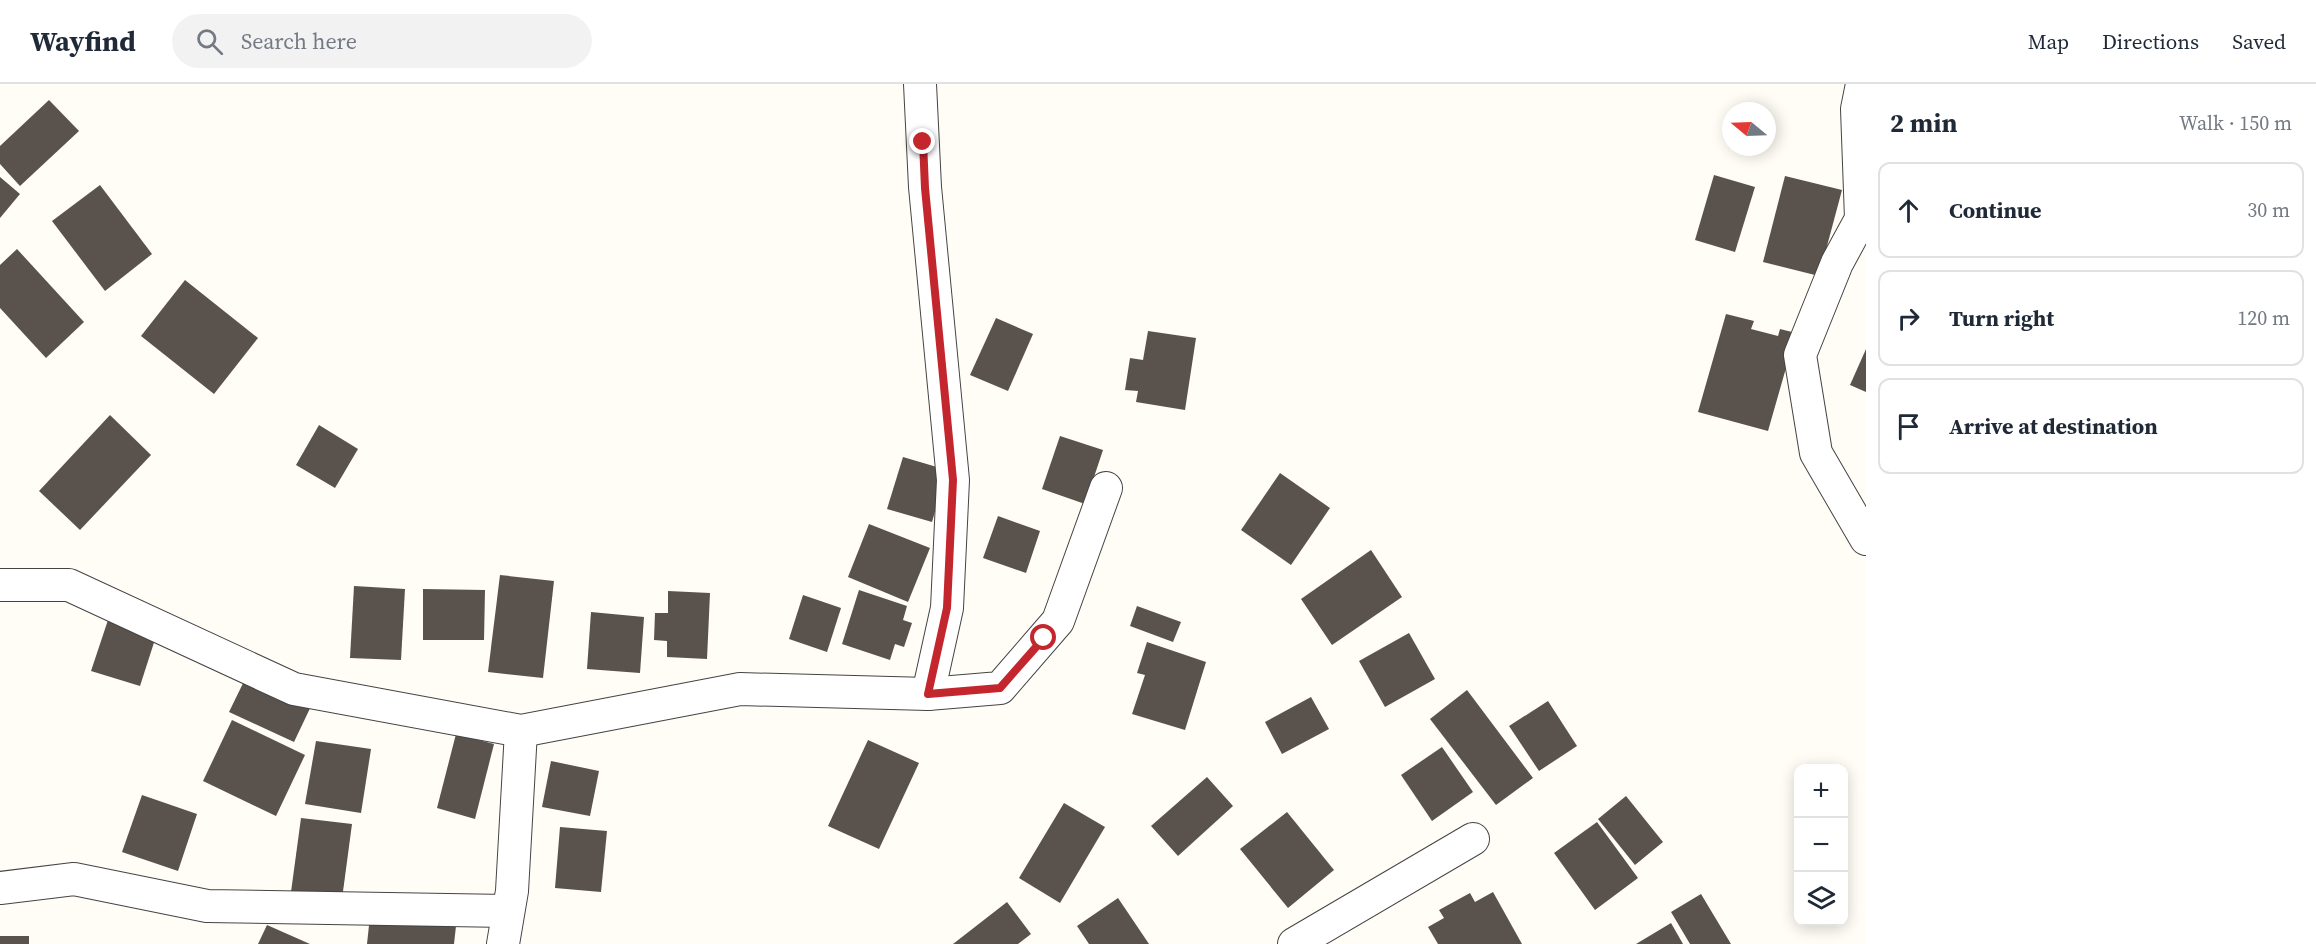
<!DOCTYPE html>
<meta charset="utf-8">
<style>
body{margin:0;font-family:"Source Serif 4",serif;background:#f2f2f3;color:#1f2937}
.controls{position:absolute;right:18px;bottom:18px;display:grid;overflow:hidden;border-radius:12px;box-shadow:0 3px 15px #0003}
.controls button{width:54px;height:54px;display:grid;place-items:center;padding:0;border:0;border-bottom:2px solid #e0e1e3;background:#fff;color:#1f2937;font:30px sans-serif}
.compass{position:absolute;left:1722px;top:18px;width:54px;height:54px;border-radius:50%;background:#fff;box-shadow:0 3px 15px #0003;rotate:289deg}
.stop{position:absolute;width:18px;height:18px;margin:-14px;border:4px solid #c4262e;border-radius:50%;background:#fff}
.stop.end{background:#c4262e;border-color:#fff;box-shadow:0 2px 6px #0008}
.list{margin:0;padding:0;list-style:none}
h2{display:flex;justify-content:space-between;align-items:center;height:78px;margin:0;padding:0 24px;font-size:26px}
h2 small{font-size:20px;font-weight:400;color:#747a83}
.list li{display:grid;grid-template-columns:39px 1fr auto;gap:18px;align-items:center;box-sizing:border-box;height:96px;margin:0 12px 12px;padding:0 12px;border:2px solid #e0e1e3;border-radius:12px}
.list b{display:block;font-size:22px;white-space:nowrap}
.list em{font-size:20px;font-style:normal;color:#747a83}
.icon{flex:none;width:33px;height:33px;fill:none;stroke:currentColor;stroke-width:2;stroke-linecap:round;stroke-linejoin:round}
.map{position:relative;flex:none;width:1866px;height:860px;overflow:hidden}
header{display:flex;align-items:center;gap:36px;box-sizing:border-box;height:84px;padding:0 30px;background:#fff;border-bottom:2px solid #e0e1e3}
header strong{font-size:28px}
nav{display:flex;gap:33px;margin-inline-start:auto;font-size:21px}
.search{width:420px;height:54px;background:#f2f2f3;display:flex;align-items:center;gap:15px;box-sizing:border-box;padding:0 21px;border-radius:33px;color:#747a83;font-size:22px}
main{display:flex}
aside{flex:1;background:#fff}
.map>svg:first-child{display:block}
</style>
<header>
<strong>Wayfind</strong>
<div class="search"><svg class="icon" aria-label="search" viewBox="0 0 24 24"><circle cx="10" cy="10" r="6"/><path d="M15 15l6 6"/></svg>Search here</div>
<nav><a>Map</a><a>Directions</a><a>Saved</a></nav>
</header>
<main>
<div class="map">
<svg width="1866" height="860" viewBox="0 0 1866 860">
<rect width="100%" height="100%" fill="#fffdf5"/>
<g fill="#5a524d">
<path d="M49,16L79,47L20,102L0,80V62Z"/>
<path d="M1714,91L1755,103L1735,168L1695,156Z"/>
<path d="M1785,92L1842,106L1819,192L1763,178Z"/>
<path d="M0,93L20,110L0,134Z"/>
<path d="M100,101L152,170L105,207L52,137Z"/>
<path d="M17,165L84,238L46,274L0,224V181Z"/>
<path d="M185,196L258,254L214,310L141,252Z"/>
<path d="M1726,230L1754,237L1751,245L1778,252L1780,245L1796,249L1768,347L1698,328Z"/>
<path d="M996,234L1033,250L1008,307L970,291Z"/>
<path d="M1148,247L1196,254L1185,326L1136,318L1138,307L1125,306L1130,274L1143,276Z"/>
<path d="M1866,265V308L1850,301Z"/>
<path d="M110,331L151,371L80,446L39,407Z"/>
<path d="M319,341L358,365L335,404L296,381Z"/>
<path d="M1060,352L1103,366L1085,420L1042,405Z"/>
<path d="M903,373L947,386L932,438L887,425Z"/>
<path d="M1280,389L1330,424L1291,481L1241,446Z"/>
<path d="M998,432L1040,447L1026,489L983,474Z"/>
<path d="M869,440L930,464L908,518L848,493Z"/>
<path d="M1371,466L1402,513L1332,561L1301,515Z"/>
<path d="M500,491L554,497L543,594L488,588Z"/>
<path d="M354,502L405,505L401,576L350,574Z"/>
<path d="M423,505L485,506L484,556H423Z"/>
<path d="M859,506L907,522L903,536L912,539L904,563L895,560L890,576L842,560Z"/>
<path d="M668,507L710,509L707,575L667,573V557L654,556L655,529H668Z"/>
<path d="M803,511L841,524L827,568L789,555Z"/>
<path d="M1137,522L1181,538L1173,558L1130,542Z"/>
<path d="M111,527L159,543L140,602L91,587Z"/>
<path d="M591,528L644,533L640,589L587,585Z"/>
<path d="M1409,549L1435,595L1385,623L1359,577Z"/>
<path d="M1147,558L1206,578L1185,646L1132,630L1145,591L1137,589Z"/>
<path d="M249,587L313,618L294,658L229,628Z"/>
<path d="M1467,606L1533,694L1496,721L1430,635Z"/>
<path d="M1311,613L1329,645L1282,670L1265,638Z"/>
<path d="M1548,617L1577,662L1539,687L1509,642Z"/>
<path d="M232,636L305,671L276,732L203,697Z"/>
<path d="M456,650L494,660L475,735L437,724Z"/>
<path d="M868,656L919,679L879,765L828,742Z"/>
<path d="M316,657L371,665L361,729L305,720Z"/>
<path d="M1442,663L1473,708L1432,737L1401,691Z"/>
<path d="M551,677L599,687L590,732L542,723Z"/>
<path d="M1207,693L1233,722L1178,772L1151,742Z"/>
<path d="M142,711L197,730L178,787L122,768Z"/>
<path d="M1626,712L1663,758L1635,781L1598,735Z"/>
<path d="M1064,719L1105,743L1060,819L1019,794Z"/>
<path d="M1287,728L1334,786L1288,824L1240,765Z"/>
<path d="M301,734L352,740L342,815L291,808Z"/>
<path d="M1597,738L1638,794L1595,826L1554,769Z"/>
<path d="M560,743L607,747L601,808L555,804Z"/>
<path d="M1493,808L1522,860H1438L1428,843L1444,834L1439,826L1470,809L1475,818Z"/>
<path d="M1701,810L1731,860H1690L1671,828Z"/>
<path d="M1118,814L1149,860H1089L1077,842Z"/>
<path d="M1007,818L1031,850L1018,860H953Z"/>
<path d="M370,832L456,842L454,860H367Z"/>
<path d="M1671,839L1683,860H1636Z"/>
<path d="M267,841L310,860H258Z"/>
<rect x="0" y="852" width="29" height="8"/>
</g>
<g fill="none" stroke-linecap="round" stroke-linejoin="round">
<g stroke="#444" stroke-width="34">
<g id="street">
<path d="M920,0L925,103L953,396L947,524L928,610"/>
<path d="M1862,0L1857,25L1861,135L1837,179L1800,271L1816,369L1866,455"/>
<path d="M0,501H69L294,605L521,647L740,605L928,610L1000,604L1058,537L1106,404"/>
<path d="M0,804L74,795L207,822L507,827"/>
<path d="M503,860L512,807L521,647"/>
<path d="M1294,860L1473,755"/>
</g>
</g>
<use href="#street" stroke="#fff" stroke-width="32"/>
</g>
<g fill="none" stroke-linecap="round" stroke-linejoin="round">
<path stroke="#c4262e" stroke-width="8" d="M923,58L925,104L953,396L947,524L928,610L1000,604L1044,554"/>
</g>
</svg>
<div class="controls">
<button>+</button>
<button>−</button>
<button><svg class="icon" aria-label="layers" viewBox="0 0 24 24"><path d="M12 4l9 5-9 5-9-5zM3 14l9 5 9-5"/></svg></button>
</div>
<svg class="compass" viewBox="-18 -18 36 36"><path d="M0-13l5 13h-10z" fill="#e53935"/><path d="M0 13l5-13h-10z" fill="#747a83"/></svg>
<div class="stop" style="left:1044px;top:554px"></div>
<div class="stop end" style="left:923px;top:58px"></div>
</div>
<aside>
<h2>2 min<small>Walk · 150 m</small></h2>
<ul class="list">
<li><svg class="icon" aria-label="ahead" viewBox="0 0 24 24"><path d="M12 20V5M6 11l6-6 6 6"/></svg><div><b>Continue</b></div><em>30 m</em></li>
<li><svg class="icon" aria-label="right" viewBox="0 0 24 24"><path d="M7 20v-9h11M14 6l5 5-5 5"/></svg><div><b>Turn right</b></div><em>120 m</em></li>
<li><svg class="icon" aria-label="arrive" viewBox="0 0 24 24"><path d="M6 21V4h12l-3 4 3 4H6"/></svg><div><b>Arrive at destination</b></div></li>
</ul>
</aside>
</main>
